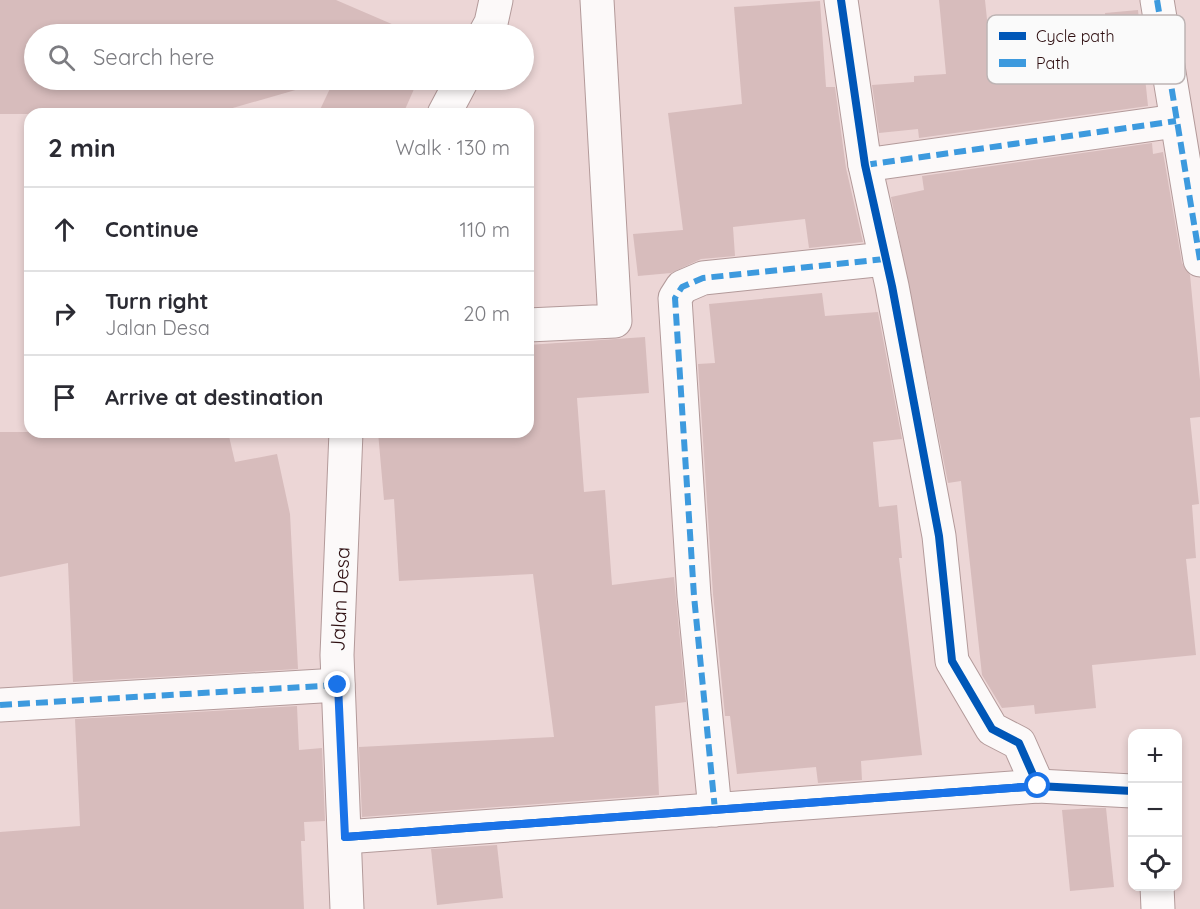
<!DOCTYPE html>
<meta charset="utf-8">
<style>
body{margin:0;font-family:Quicksand,sans-serif;background:#f7f7f7;color:#2b2b33}
.controls{position:absolute;right:18px;bottom:18px;display:grid;overflow:hidden;border-radius:12px;box-shadow:0 3px 9px #0003}
.controls button{width:54px;height:54px;display:grid;place-items:center;padding:0;border:0;border-bottom:2px solid #e1e1e2;background:#fff;color:#2b2b33;font:30px sans-serif}
.stop{position:absolute;width:18px;height:18px;margin:-14px;border:4px solid #1a73e8;border-radius:50%;background:#fff}
.stop.end{background:#1a73e8;border-color:#fff;box-shadow:0 2px 6px #0008}
.list{margin:0;padding:0;list-style:none}
h2{display:flex;justify-content:space-between;align-items:center;height:78px;margin:0;padding:0 24px;font-size:26px}
h2 small{font-size:20px;font-weight:400;color:#7c7c81}
.list li{display:grid;grid-template-columns:39px 1fr auto;gap:18px;align-items:center;box-sizing:border-box;height:84px;padding:0 24px;border-top:2px solid #e1e1e2}
.list b{display:block;font-size:22px;white-space:nowrap}
.list p{margin:0;font-size:20px;white-space:nowrap;color:#7c7c81}
.list em{font-size:20px;font-style:normal;color:#7c7c81}
.icon{flex:none;width:33px;height:33px;fill:none;stroke:currentColor;stroke-width:2;stroke-linecap:round;stroke-linejoin:round}
.map{position:relative;flex:none;width:1200px;height:909px;overflow:hidden}
.search{position:absolute;background:#fff;box-shadow:0 3px 9px #0003;left:24px;top:24px;width:510px;height:66px;display:flex;align-items:center;gap:15px;box-sizing:border-box;padding:0 21px;border-radius:33px;color:#7c7c81;font-size:22px}
.panel{position:absolute;background:#fff;box-shadow:0 3px 9px #0003;left:24px;top:108px;width:510px;height:330px;border-radius:18px}
.map>svg:first-child{display:block}
</style>
<div class="map">
<svg width="1200" height="909" viewBox="0 0 1200 909">
<rect width="100%" height="100%" fill="#ecd6d6"/>
<g fill="#d7bcbc">
<path d="M0,0H336L415,34H34V80H330L212,114H0Z"/>
<path d="M939,0H985L992,68L1069,64L1068,55L1109,52L1105,13L1138,10L1148,106L919,138L918,129L879,133L872,85L914,82V76L946,74Z"/>
<path d="M820,1L826,87H835L846,168L863,242L809,248L805,219L733,227L735,256L701,259L671,273L638,276L633,234L683,230L668,113L742,104L734,7Z"/>
<path d="M334,80H418L403,114H318Z"/>
<path d="M1152,143L1153,154L1163,152L1182,263L1190,275L1200,380V417L1190,418L1199,504L1192,505L1196,558L1186,559L1196,655L1092,665L1096,708L1035,714L1034,705L1002,708L982,675L961,481L948,483L891,197L924,190L922,176Z"/>
<path d="M822,293L825,316L878,312L902,439L873,442L879,507L897,505L902,558H899L922,755L861,761L862,780L818,783L816,767L737,774L730,716H725L713,594L698,364L715,363L709,304Z"/>
<path d="M645,337L649,393L577,398L584,492L605,490L612,585L674,577L686,702L655,706L659,795L362,817L359,747L554,737L533,574L399,581L394,499L384,500L378,432H528V345Z"/>
<path d="M0,432H228L235,462L277,454L290,514L298,669L73,682L68,563L0,577Z"/>
<path d="M297,706L299,750L322,748L325,821L304,822L305,841H301L304,909H0V832L80,826L75,719Z"/>
<path d="M1093,808H1106L1114,887L1070,891L1062,810Z"/>
<path d="M497,845L503,898L437,905L431,849Z"/>
</g>
<g fill="none" stroke-linecap="round" stroke-linejoin="round">
<g stroke="#b39a9a" stroke-width="35">
<g id="minor">
<path d="M841,0L865,165L892,286L939,536L952,661L992,729L1019,743L1038,786"/>
<path d="M1157,0L1200,260"/>
<path d="M865,165L1176,121"/>
<path d="M528,325L615,321L597,0"/>
<path d="M0,705L338,685"/>
<path d="M715,810L694,596L675,298L682,287L703,278L885,259"/>
<path d="M345,837L1038,786L1132,791"/>
<path d="M1157,886L1158,909"/>
</g>
</g>
<g stroke="#b39a9a" stroke-width="35">
<g id="tertiary">
<path d="M485,34L491,23L496,0"/>
<path d="M444,114L462,80"/>
<path d="M346,432L337,655L347,909"/>
</g>
</g>
<use href="#minor" stroke="#fcf9f9" stroke-width="33"/>
<use href="#tertiary" stroke="#fcf9f9" stroke-width="33"/>
<g stroke="#3d9ade" stroke-width="6" stroke-dasharray="12 6" stroke-linecap="butt">
<path d="M1157,0L1200,260"/>
<path d="M865,165L1176,121"/>
<path d="M0,705L338,685"/>
<path d="M715,810L694,596L675,298L682,287L703,278L885,259"/>
</g>
<g stroke="#fafafa" stroke-width="11">
<g id="cycleway">
<path d="M841,0L865,165L892,286L939,536L952,661L992,729L1019,743L1038,786"/>
<path d="M345,837L1038,786L1132,791"/>
</g>
</g>
<use href="#cycleway" stroke="#0057b8" stroke-width="8"/>
</g>
<g fill="none" stroke-linecap="round" stroke-linejoin="round">
<path stroke="#1a73e8" stroke-width="8" d="M338,685L345,837L1038,786"/>
</g>
<g text-anchor="middle" stroke-width="4.5" stroke-linejoin="round" paint-order="stroke">
<g font-size="20" fill="#2f0f11" stroke="#fafafa">
<text transform="translate(340 599) rotate(-87)" y="7">Jalan Desa</text>
</g>
</g>
<rect x="987" y="15" width="198" height="69" rx="9" fill="#fafafa" stroke="#bdb4b4" stroke-width="1.5"/>
<rect x="999" y="32" width="27" height="8" fill="#0057b8"/>
<rect x="999" y="59" width="27" height="8" fill="#3d9ade"/>
<g font-size="16" fill="#2f0f11">
<text x="1036" y="42">Cycle path</text>
<text x="1036" y="69">Path</text>
</g>
</svg>
<div class="controls">
<button>+</button>
<button>−</button>
<button><svg class="icon" aria-label="locate" viewBox="0 0 24 24"><circle cx="12" cy="12" r="6"/><path d="M12 2v4M12 18v4M2 12h4M18 12h4"/></svg></button>
</div>
<div class="stop" style="left:1038px;top:786px"></div>
<div class="stop end" style="left:338px;top:685px"></div>
<div class="search"><svg class="icon" aria-label="search" viewBox="0 0 24 24"><circle cx="10" cy="10" r="6"/><path d="M15 15l6 6"/></svg>Search here</div>
<section class="panel">
<h2>2 min<small>Walk · 130 m</small></h2>
<ul class="list">
<li><svg class="icon" aria-label="ahead" viewBox="0 0 24 24"><path d="M12 20V5M6 11l6-6 6 6"/></svg><div><b>Continue</b></div><em>110 m</em></li>
<li><svg class="icon" aria-label="right" viewBox="0 0 24 24"><path d="M7 20v-9h11M14 6l5 5-5 5"/></svg><div><b>Turn right</b><p>Jalan Desa</p></div><em>20 m</em></li>
<li><svg class="icon" aria-label="arrive" viewBox="0 0 24 24"><path d="M6 21V4h12l-3 4 3 4H6"/></svg><div><b>Arrive at destination</b></div></li>
</ul>
</section>
</div>
